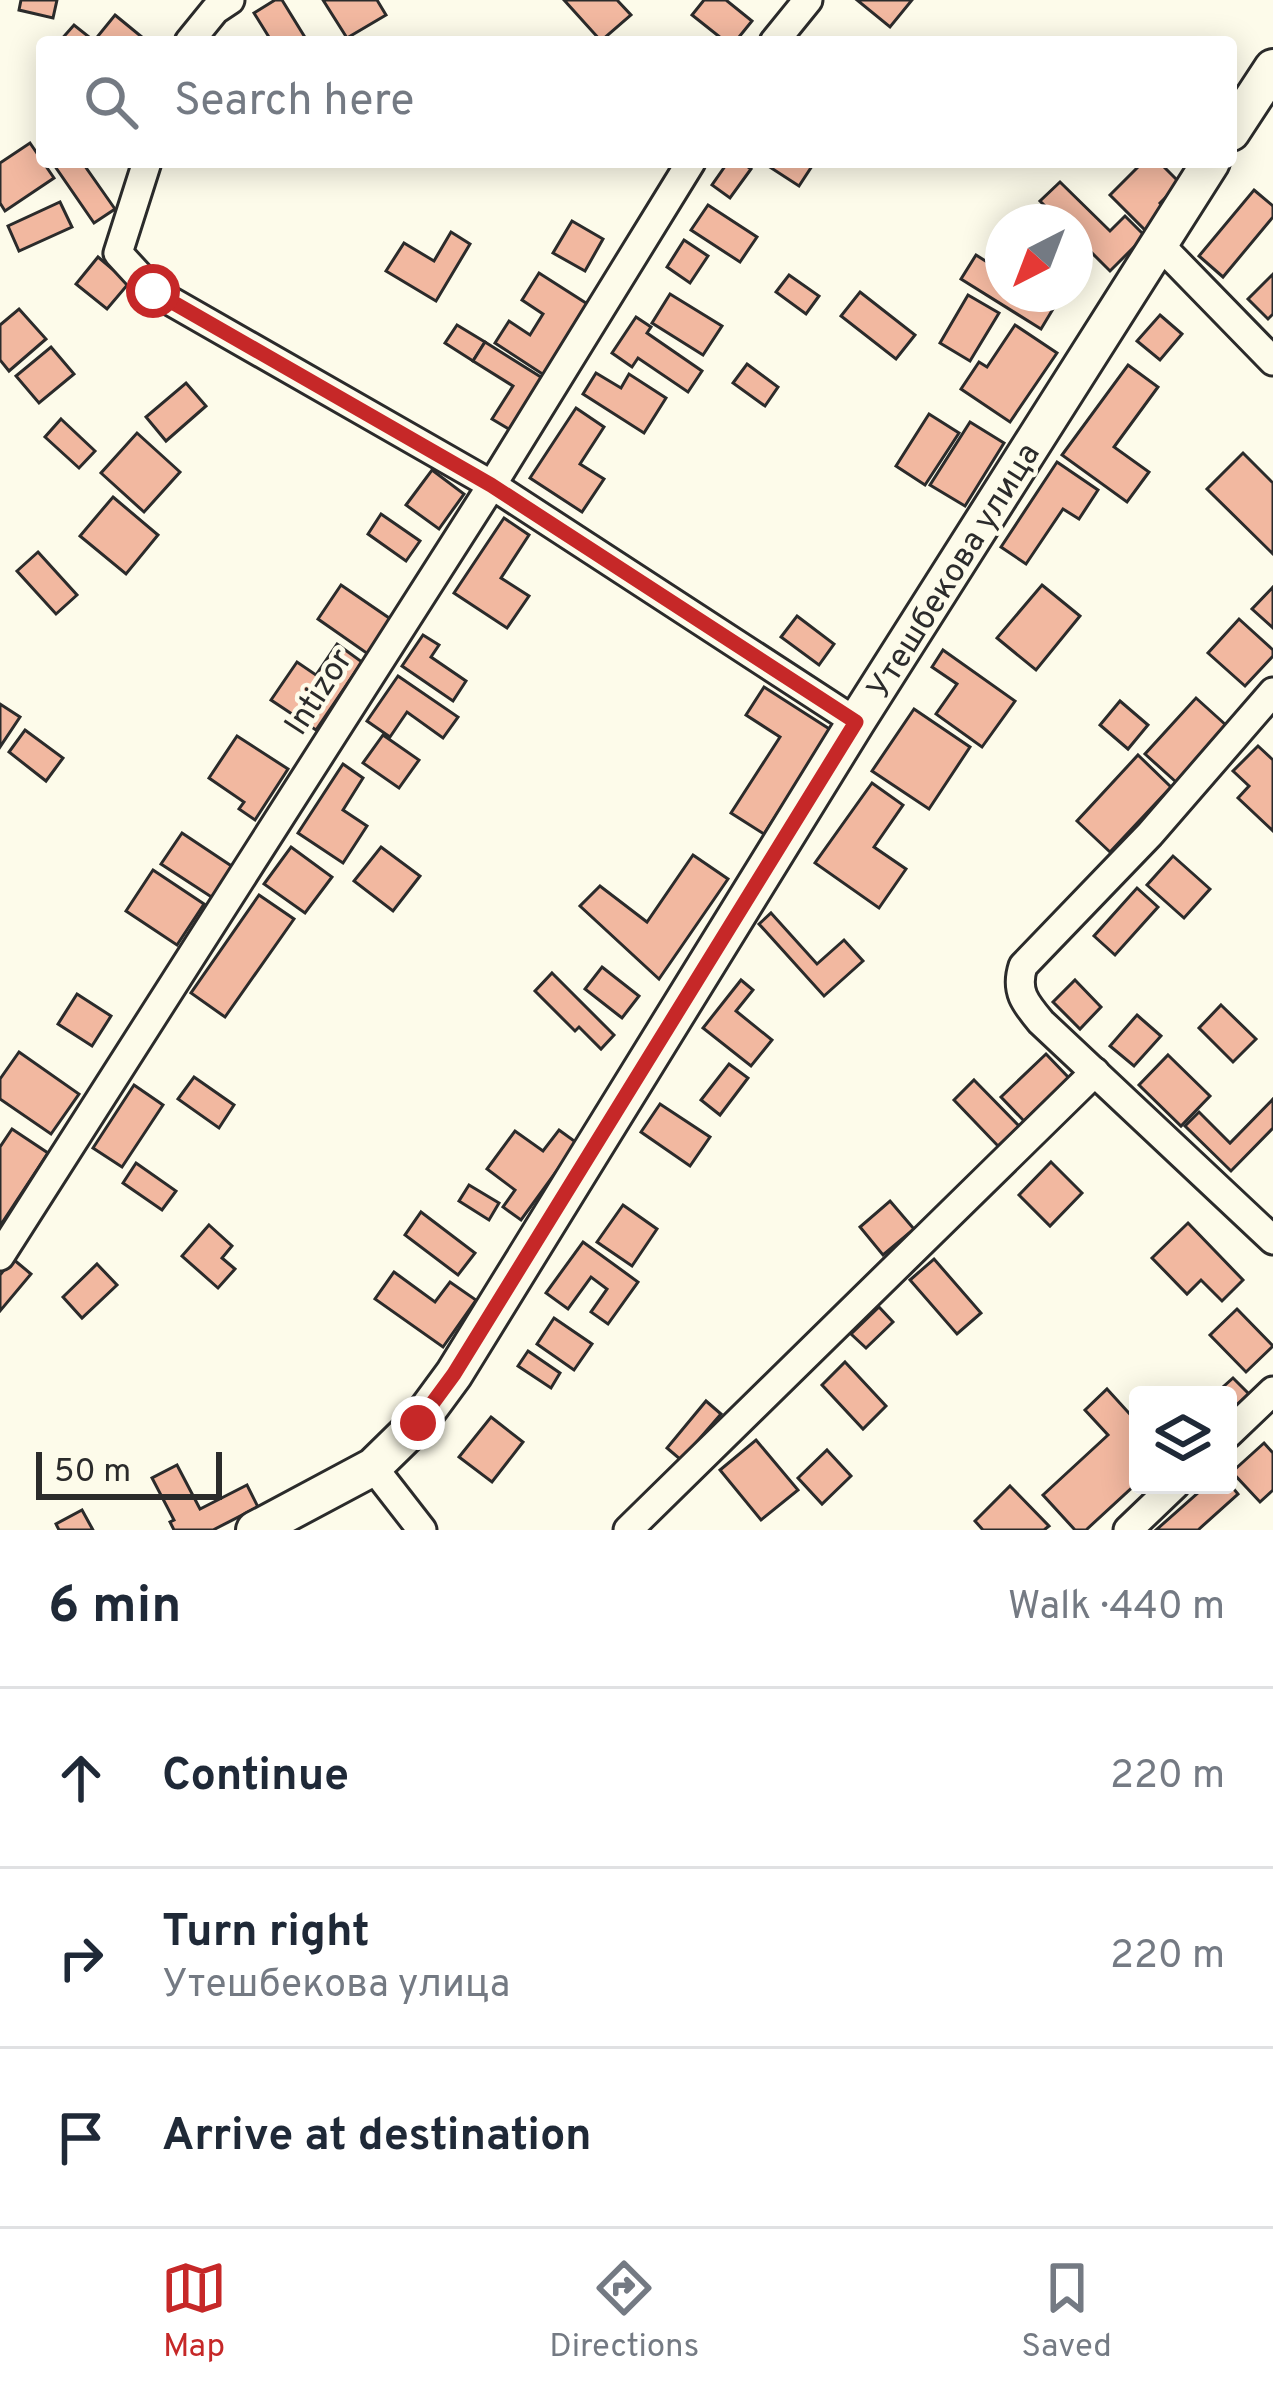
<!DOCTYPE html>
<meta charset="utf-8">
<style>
body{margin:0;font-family:Overpass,sans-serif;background:#f6f6f7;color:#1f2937}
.controls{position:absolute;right:36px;bottom:36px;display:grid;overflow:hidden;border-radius:12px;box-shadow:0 6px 30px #0003}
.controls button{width:108px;height:108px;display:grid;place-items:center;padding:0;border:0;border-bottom:3px solid #e0e1e3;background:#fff;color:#1f2937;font:60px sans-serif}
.compass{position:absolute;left:985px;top:204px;width:108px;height:108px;border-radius:50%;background:#fff;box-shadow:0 6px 30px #0003;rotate:222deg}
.scale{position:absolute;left:36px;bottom:30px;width:186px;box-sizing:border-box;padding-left:12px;border:6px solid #2b2b2b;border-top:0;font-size:33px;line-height:42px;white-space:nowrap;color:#2b2b2b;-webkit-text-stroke:9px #fdfbea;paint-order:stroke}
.stop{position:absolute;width:36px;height:36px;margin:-27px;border:9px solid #c62828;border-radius:50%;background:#fff}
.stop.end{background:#c62828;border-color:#fff;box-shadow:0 3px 12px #0008}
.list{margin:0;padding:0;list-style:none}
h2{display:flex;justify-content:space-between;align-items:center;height:156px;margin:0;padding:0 48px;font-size:51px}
h2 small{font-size:39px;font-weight:400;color:#747a83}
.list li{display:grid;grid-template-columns:78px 1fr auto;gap:36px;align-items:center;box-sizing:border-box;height:180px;padding:0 48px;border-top:3px solid #e0e1e3}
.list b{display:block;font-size:45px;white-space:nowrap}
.list p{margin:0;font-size:39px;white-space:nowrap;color:#747a83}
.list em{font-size:39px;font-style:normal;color:#747a83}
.icon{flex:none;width:66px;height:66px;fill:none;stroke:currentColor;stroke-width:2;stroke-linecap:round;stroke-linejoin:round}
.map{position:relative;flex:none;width:1273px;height:1530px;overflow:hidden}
.search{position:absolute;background:#fff;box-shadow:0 6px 30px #0003;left:36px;right:36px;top:36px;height:132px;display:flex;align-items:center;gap:30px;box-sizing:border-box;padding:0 42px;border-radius:12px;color:#747a83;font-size:45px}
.sheet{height:696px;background:#fff}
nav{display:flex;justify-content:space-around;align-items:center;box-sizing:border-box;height:168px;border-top:3px solid #e0e1e3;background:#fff;font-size:33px;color:#747a83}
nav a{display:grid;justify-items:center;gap:6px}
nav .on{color:#c62828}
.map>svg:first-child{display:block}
</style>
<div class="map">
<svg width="1273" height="1530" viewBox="0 0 1273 1530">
<rect width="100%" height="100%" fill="#fdfbea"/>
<g fill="#f2b8a0" stroke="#2b2b2b" stroke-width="3">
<path d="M21,0H57L53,18L19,10Z"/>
<path d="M275,0H282L306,39L272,42L254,13Z"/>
<path d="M323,0H377L386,15L347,38Z"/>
<path d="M564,0H617L631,15L601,41Z"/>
<path d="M704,0H726L752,21L735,42H726L692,15Z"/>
<path d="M857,0H912L890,27Z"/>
<path d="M115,15L148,42H59L74,25L94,41Z"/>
<path d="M30,143L54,178L5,211L0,203V163Z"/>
<path d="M52,162H82L115,209L94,223Z"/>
<path d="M728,162H741L751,169L730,198L712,185Z"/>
<path d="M762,162H812L814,163L799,186Z"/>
<path d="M1143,162H1159L1180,183L1160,203L1166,210L1146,231L1110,195Z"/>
<path d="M1060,182L1110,231L1125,216L1145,236L1110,271L1075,236V222H1061L1040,201Z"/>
<path d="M1254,190L1273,206V217L1223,277L1199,256Z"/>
<path d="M60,202L72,227L19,251L8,226Z"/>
<path d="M708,205L757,237L740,262L691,230Z"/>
<path d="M572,221L603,239L585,271L553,253Z"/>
<path d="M451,232L470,244L436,301L386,271L404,243L434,261Z"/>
<path d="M684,240L708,256L690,283L667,267Z"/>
<path d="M976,255L1003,272V294H1039L1056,304L1041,329L961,279Z"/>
<path d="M98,257L129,283L107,309L76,284Z"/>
<path d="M539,273L589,305L544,375L495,343L509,321L530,335L543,314L522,300Z"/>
<path d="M1273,274V314L1268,319L1248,299Z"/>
<path d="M789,275L819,296L806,314L776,292Z"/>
<path d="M860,292L915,335L896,359L841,316Z"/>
<path d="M670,294L722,326L703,355L652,323Z"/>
<path d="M968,295L999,313L970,361L940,343Z"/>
<path d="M19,309L46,339L9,371L0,360V325Z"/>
<path d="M1160,315L1182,334L1160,360L1137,341Z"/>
<path d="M636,317L651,327L647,333L702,371L688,392L638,358L632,367L612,353Z"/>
<path d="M457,325L485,342L473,361L445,343Z"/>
<path d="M1015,325L1057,353L1010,422L961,389L979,362L987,367Z"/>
<path d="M485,342L544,379L512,431L492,419L513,386L473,361Z"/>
<path d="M51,347L74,374L39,403L16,376Z"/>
<path d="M747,364L778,387L765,406L733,383Z"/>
<path d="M1128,365L1158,387L1114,447L1149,472L1127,502L1062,455Z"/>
<path d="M596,373L621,388L629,374L666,398L644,433L583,394Z"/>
<path d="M186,383L206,406L166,441L146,417Z"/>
<path d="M576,408L604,427L580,464L604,479L582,512L530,478Z"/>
<path d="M929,414L959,433L925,485L896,466Z"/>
<path d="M61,419L95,451L79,468L45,437Z"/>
<path d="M970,422L1004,443L965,506L930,485Z"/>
<path d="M137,433L180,472L144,512L101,473Z"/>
<path d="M1243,453L1273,483V554L1207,489Z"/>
<path d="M1057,462L1098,490L1079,519L1063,509L1026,564L1001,547Z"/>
<path d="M432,470L464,494L439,529L406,505Z"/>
<path d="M113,497L158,535L126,574L80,536Z"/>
<path d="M381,514L420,541L406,561L368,534Z"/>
<path d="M504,518L529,535L501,578L529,596L507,628L454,593Z"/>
<path d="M38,552L77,595L56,614L17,571Z"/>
<path d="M341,585L392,620L368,654L318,619Z"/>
<path d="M1042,585L1080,616L1036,670L997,638Z"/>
<path d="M1273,587V628L1252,609Z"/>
<path d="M797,616L834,644L819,665L781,637Z"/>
<path d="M1239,619L1273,650V656L1245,686L1208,653Z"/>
<path d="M423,635L439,645L431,657L466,681L453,701L402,666Z"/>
<path d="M337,644L362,662L316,730L271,700L297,662L316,675Z"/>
<path d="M943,650L1015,701L982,747L936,714L957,684L932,667Z"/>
<path d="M398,676L458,717L443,738L407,712L390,737L367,721Z"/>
<path d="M764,687L831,730L764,834L731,813L780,737L746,715Z"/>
<path d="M1196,698L1227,726L1176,782L1145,754Z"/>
<path d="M1120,701L1148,725L1128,749L1100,725Z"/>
<path d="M0,704L20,717L0,747Z"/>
<path d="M914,709L970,747L929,809L872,771Z"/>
<path d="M25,730L63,758L46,781L9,752Z"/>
<path d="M383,735L419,760L399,788L363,763Z"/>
<path d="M237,736L288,769L255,820L239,809L244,802L209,778Z"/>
<path d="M1258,746L1273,760V831L1238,798L1249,786L1233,771Z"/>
<path d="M1138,755L1171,787L1110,852L1077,821Z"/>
<path d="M343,764L363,778L343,810L367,826L343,863L298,833Z"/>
<path d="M872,783L903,805L874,847L906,869L879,908L815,863Z"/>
<path d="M182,833L233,867L213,898L161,864Z"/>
<path d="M291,847L332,877L305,913L264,884Z"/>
<path d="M381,847L420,876L393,911L354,881Z"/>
<path d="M693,855L728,879L659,979L580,906L600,886L647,922Z"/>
<path d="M1173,856L1210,889L1184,918L1147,885Z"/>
<path d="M153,870L204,904L177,945L126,911Z"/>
<path d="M1137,888L1158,907L1115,955L1094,936Z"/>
<path d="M259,895L294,919L225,1017L191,993Z"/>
<path d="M771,913L817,964L844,940L863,961L824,996L759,924Z"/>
<path d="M602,967L639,996L622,1018L585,989Z"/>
<path d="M552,973L614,1035L601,1049L579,1027L575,1031L535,991Z"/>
<path d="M741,980L753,990L736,1011L772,1040L751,1066L703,1028Z"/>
<path d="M1075,980L1101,1007L1080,1029L1053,1002Z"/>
<path d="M77,994L111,1016L92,1046L58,1024Z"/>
<path d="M1221,1005L1256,1039L1233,1062L1199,1028Z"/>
<path d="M1137,1015L1161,1036L1134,1066L1110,1046Z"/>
<path d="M19,1052L79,1094L51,1134L0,1099V1079Z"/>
<path d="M1046,1054L1069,1078L1024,1121L1001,1097Z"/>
<path d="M1168,1055L1210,1096L1181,1126L1139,1085Z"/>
<path d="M729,1064L748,1078L720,1115L701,1100Z"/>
<path d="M194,1077L234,1105L219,1128L178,1099Z"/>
<path d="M974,1080L1019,1126L998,1146L954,1100Z"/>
<path d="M134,1085L163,1105L122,1167L93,1148Z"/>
<path d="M1273,1099V1128L1231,1171L1185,1126L1199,1112L1230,1143Z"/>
<path d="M660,1104L710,1137L690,1166L641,1132Z"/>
<path d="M12,1129L48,1153L0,1226V1147Z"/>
<path d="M559,1130L577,1143L521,1220L503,1207L515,1190L487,1169L515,1131L543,1151Z"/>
<path d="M1051,1162L1082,1193L1050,1226L1019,1195Z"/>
<path d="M136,1163L176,1191L162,1210L123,1183Z"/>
<path d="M469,1185L499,1203L489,1220L459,1201Z"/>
<path d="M890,1201L914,1229L883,1255L860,1227Z"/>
<path d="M623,1205L657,1229L632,1266L597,1242Z"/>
<path d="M421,1212L475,1253L458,1275L405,1235Z"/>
<path d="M1188,1223L1243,1280L1222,1301L1201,1280L1187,1294L1152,1258Z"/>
<path d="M209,1225L232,1246L222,1258L235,1269L218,1288L182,1256Z"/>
<path d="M583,1242L638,1282L608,1324L591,1312L607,1289L591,1277L568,1309L546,1293Z"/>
<path d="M13,1259L31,1274L0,1311V1275Z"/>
<path d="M934,1259L981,1313L957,1334L910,1280Z"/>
<path d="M97,1264L117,1285L82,1318L63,1297Z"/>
<path d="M394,1272L435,1302L450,1282L476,1300L443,1347L375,1299Z"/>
<path d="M879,1307L893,1322L866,1348L851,1334Z"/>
<path d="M1237,1309L1273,1346L1246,1372L1210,1335Z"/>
<path d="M554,1318L592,1344L574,1370L537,1344Z"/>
<path d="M528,1351L560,1373L551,1388L518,1366Z"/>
<path d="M845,1362L886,1406L863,1429L822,1385Z"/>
<path d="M1233,1378L1249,1394L1228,1414V1395H1214Z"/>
<path d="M1107,1389L1138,1423V1482L1086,1530H1075L1043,1495L1108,1435L1085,1410Z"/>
<path d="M706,1401L721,1414L681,1460L667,1448Z"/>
<path d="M491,1417L523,1442L492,1482L459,1457Z"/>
<path d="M756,1440L798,1490L761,1520L720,1470Z"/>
<path d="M1264,1443L1273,1453V1490L1260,1502L1232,1472Z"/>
<path d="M827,1450L851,1476L822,1504L798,1478Z"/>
<path d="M177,1465L200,1509L247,1485L258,1507L213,1530H174L170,1522L174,1520L152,1478Z"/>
<path d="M1228,1482L1238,1494L1198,1530H1156L1207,1485Z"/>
<path d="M1010,1486L1049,1526L1044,1530H983L975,1521Z"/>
<path d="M82,1510L93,1530H59L56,1524Z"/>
</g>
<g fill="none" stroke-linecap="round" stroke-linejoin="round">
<g stroke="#2b2b2b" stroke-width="33">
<g id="minor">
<path d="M189,42L215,10L230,0"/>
<path d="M774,42L808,0"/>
<path d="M147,162L118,253L153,291L492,485L856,722"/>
<path d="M1158,243L1273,361"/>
<path d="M1273,692L1150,834L1023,966C1015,991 1025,1003 1041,1022L1273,1240"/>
<path d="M0,1256L492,485L691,162"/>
<path d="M1228,1434L1273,1391"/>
<path d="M373,1467L422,1530"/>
<path d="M628,1530L1095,1072"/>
<path d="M1128,1530L1175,1485"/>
</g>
</g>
<g stroke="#2b2b2b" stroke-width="42">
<g id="major">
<path d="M1231,132L1273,68"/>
<path d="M255,1530L373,1467L418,1423L454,1374L856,722L1211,162"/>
</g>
</g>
<use href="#minor" stroke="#fdfbea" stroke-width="27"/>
<use href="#major" stroke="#fdfbea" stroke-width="36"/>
</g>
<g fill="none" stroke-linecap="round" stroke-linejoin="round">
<path stroke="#c62828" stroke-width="15" d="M153,291L491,485L856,722L454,1374L418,1423"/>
</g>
<g text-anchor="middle" stroke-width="9" stroke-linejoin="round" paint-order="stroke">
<g font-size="33" fill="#2b2b2b" stroke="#fdfbea">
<text transform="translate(952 570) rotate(-58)" y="12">Утешбекова улица</text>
<text transform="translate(317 691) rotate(-57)" y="12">Intizor</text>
</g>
</g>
</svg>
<div class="controls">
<button><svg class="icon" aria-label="layers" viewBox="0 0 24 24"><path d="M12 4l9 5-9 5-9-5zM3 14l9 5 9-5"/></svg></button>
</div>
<svg class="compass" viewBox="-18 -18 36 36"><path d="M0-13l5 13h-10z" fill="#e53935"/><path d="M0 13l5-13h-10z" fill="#747a83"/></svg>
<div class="scale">50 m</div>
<div class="stop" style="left:153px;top:291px"></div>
<div class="stop end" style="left:418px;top:1423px"></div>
<div class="search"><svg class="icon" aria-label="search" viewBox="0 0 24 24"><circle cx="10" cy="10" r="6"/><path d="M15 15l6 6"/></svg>Search here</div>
</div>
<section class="sheet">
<h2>6 min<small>Walk · 440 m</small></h2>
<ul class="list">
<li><svg class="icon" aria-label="ahead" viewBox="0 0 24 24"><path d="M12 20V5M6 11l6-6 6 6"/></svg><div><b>Continue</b></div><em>220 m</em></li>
<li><svg class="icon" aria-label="right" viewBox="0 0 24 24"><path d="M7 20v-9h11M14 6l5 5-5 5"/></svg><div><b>Turn right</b><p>Утешбекова улица</p></div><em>220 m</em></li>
<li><svg class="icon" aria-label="arrive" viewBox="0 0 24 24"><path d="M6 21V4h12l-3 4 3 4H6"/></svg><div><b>Arrive at destination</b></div></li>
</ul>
</section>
<nav>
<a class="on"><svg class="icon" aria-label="map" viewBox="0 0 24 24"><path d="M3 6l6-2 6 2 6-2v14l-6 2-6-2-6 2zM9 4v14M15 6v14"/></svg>Map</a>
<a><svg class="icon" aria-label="directions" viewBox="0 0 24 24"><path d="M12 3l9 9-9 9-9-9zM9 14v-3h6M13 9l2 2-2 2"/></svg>Directions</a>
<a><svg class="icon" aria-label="saved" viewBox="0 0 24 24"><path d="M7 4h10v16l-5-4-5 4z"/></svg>Saved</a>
</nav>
